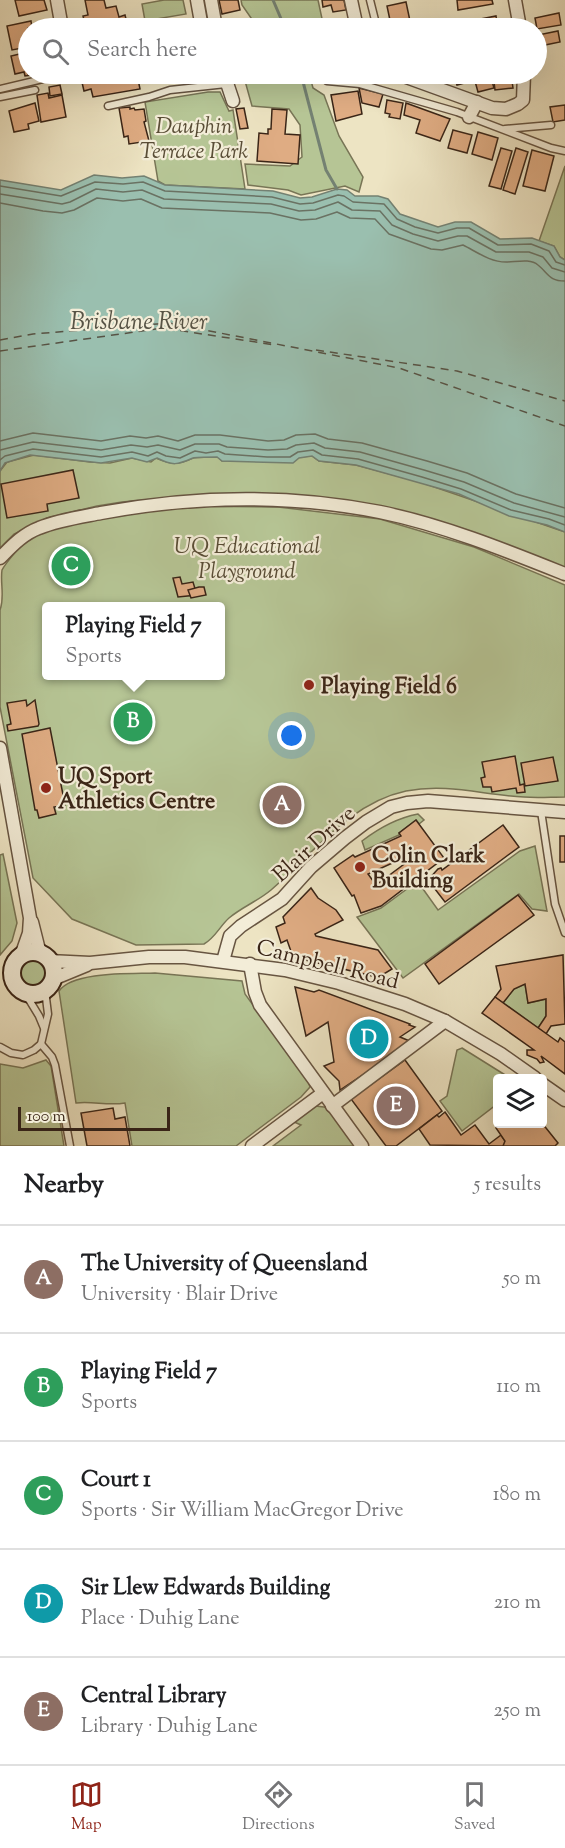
<!DOCTYPE html>
<meta charset="utf-8">
<style>
body{margin:0;font-family:"Sorts Mill Goudy",serif;background:#f6f6f6;color:#202124}
.controls{position:absolute;right:18px;bottom:18px;display:grid;overflow:hidden;border-radius:6px;box-shadow:0 6px 24px #0002}
.controls button{width:54px;height:54px;display:grid;place-items:center;padding:0;border:0;border-bottom:2px solid #e0e0e0;background:#fff;color:#202124;font:30px sans-serif}
.scale{position:absolute;left:18px;bottom:15px;width:152px;box-sizing:border-box;padding-left:6px;border:3px solid #3a2517;border-top:0;font-size:16px;line-height:21px;white-space:nowrap;color:#3a2517;-webkit-text-stroke:4px #f3edd8;paint-order:stroke}
.you{position:absolute;left:292px;top:736px;width:21px;height:21px;margin:-15px;border:4px solid #fff;border-radius:50%;background:#1a73e8;box-shadow:0 0 0 9px #1a73e833}
.badge{display:grid;place-items:center;width:39px;height:39px;border-radius:50%;background:#8f2418;color:#fff;font-size:20px;font-weight:700}
.pin{position:absolute;translate:-50% -50%;border:3px solid #fff;box-shadow:0 2px 6px #0006}
.popup{position:absolute;left:42px;top:602px;width:183px;height:78px;box-sizing:border-box;display:grid;place-content:center;border-radius:6px;background:#fff;filter:drop-shadow(0 2px 4px #0005);font-size:20px;white-space:nowrap;color:#757577}
.popup b{font-size:22px;color:#202124}
.popup::after{content:'';position:absolute;left:50%;top:100%;margin-left:-12px;border:12px solid transparent;border-top-color:#fff}
.list{margin:0;padding:0;list-style:none}
h2{display:flex;justify-content:space-between;align-items:center;height:78px;margin:0;padding:0 24px;font-size:26px}
h2 small{font-size:20px;font-weight:400;color:#757577}
.list li{display:grid;grid-template-columns:39px 1fr auto;gap:18px;align-items:center;box-sizing:border-box;height:108px;padding:0 24px;border-top:2px solid #e0e0e0}
.list b{display:block;font-size:22px;white-space:nowrap}
.list p{margin:0;font-size:20px;white-space:nowrap;color:#757577}
.list em{font-size:20px;font-style:normal;color:#757577}
.icon{flex:none;width:33px;height:33px;fill:none;stroke:currentColor;stroke-width:2;stroke-linecap:round;stroke-linejoin:round}
.map{position:relative;flex:none;width:565px;height:1146px;overflow:hidden}
.search{position:absolute;background:#fff;box-shadow:0 6px 24px #0002;left:18px;right:18px;top:18px;height:66px;display:flex;align-items:center;gap:15px;box-sizing:border-box;padding:0 21px;border-radius:33px;color:#757577;font-size:22px}
.sheet{height:618px;background:#fff}
nav{display:flex;justify-content:space-around;align-items:center;box-sizing:border-box;height:84px;border-top:2px solid #e0e0e0;background:#fff;font-size:16px;color:#757577}
nav a{display:grid;justify-items:center;gap:3px}
nav .on{color:#8f2418}
.map>svg:first-child{display:block}
</style>
<div class="map">
<svg width="565" height="1146" viewBox="0 0 565 1146">
<rect width="100%" height="100%" fill="#ede4c3"/>
<filter id="stains"><feTurbulence type="fractalNoise" baseFrequency=".00333" numOctaves="4"/><feColorMatrix values="0 0 0 0 .2 0 0 0 0 .09 0 0 0 0 .02 0 0 0 .5 -.17"/></filter>
<radialGradient id="worn" r=".72"><stop offset=".6" stop-color="#630" stop-opacity="0"/><stop offset="1" stop-color="#630" stop-opacity=".3"/></radialGradient>
<g fill="#b6c595" stroke="#787556" stroke-width="1.5" fill-rule="evenodd">
<path d="M164,0H183L186,14L145,21L142,4Z"/>
<path d="M241,0H318L324,28H258L242,5Z"/>
<path d="M260,74H312L310,77L313,88L324,95L339,136L363,177L359,192L345,186L301,195L288,190L248,185L245,164L290,166L302,157L300,125L289,109L252,106L245,81Z"/>
<path d="M208,92H220L229,111L233,110L245,189L165,185L158,181L145,102Z"/>
<path d="M565,166V260L560,257L554,246L539,241Z"/>
<path d="M34,455L90,462L110,463L132,458L151,462L156,458C172,465 178,465 193,458C196,457 214,457 218,457L222,461L312,456L319,461L356,465L420,482L565,532V568L448,525L280,496L198,495L122,502L97,506L47,518L14,534L0,548V471L7,462Z"/>
<path d="M177,506L278,507L380,519L474,547L565,585V797C551,797 537,798 524,797C483,795 448,783 406,791C349,803 312,855 271,890C258,901 242,907 229,918C220,926 215,938 204,944L136,945L72,919L33,878L0,707V610C5,597 0,583 2,570C5,564 24,541 29,538C64,518 135,513 177,506ZM46,606H220V676H46Z"/>
<path d="M418,814L424,820L419,824L416,820L399,833V835L365,850L362,841C379,828 397,818 418,814Z"/>
<path d="M535,846L547,911L532,909L519,894L403,978L357,917L381,908L411,886L423,889L438,910L520,851Z"/>
<path d="M3,854L17,923L12,941L0,955V855Z"/>
<circle cx="32" cy="974" r="15"/>
<path d="M155,973L242,981L245,994L308,1081L310,1087L301,1097L236,1146H132L125,1103C108,1106 93,1101 76,1103L59,991C73,971 132,974 155,973Z"/>
<path d="M525,984L528,1003L546,999V1016L538,1028L503,1003L514,989Z"/>
<path d="M462,1048L510,1078H498L497,1104L462,1131L440,1101L447,1096L457,1050Z"/>
<path d="M46,1060L51,1066L64,1146H0V1064L23,1068Z"/>
<path d="M315,1106L324,1107L329,1109L356,1146H273L301,1125L292,1121Z"/>
</g>
<path fill="#9abfaf" stroke="#748172" stroke-width="1.5" d="M94,175L122,178L144,176L165,185L273,191L300,198L312,197L337,189L347,190L355,196H378L388,199L400,214L438,227L455,222H471L500,239L532,238L554,246L560,257L565,260V532L547,525L509,516L459,494L356,465L319,461L312,456L299,458L293,463L222,461L217,457C214,457 196,457 193,458C177,465 173,466 157,458L147,462L132,458L101,463L30,455L5,463L0,471V180L61,190Z"/>
<g fill="none" stroke-linecap="round" stroke-linejoin="round">
<g stroke="#6a7263" stroke-width="1.5">
<path d="M0,186L61,196L95,182L123,184L143,182L165,191L272,197L300,204L313,203L338,195L344,196L353,202L384,204L397,219L415,227L438,233L457,228H469L498,245L531,244L549,251L556,262L565,265"/>
<path d="M0,194L62,204L70,202L96,189L123,192L142,190L164,199L271,204L299,211L315,210L338,202L352,210L380,211L392,225L413,234L438,241L458,236H467L496,252H529L543,257L552,268L565,272"/>
<path d="M0,203L43,211L62,213L74,210L97,198L123,201L141,199L162,208L270,213L301,220L316,219L337,212L350,218L375,219L389,234L431,249L442,250L463,245C477,252 490,262 506,262C516,262 530,258 538,265C549,274 549,281 565,281"/>
<path d="M0,441L33,433L101,441L130,436L146,438L158,436L178,441L195,435H220L268,441L284,440L296,435L315,434L328,439L362,443L427,461L467,473L516,494L565,508"/>
<path d="M0,450L33,442L101,450L131,445L147,447L158,445L180,450L195,444H219L227,447L268,450L287,449L296,445L314,443L325,448L360,452L424,470L464,482L514,503L565,517"/>
<path d="M0,460L5,456L33,449L101,457L132,452L148,456L157,452L166,456L180,458L195,451L206,453L218,451L225,454L267,457H290L298,452L313,450L322,455L358,459L422,477L461,489L511,510L549,519L565,525"/>
</g>
<g stroke="#748172" stroke-width="3">
<path d="M273,0L285,28"/>
<path d="M301,74L326,170L337,189"/>
</g>
<g stroke="#575345" stroke-width="1.5" stroke-dasharray="8 6" stroke-linecap="butt">
<path d="M0,340L33,334L169,323L399,368L565,426"/>
<path d="M316,350L457,371L565,401"/>
<path d="M0,351L163,328L275,345"/>
</g>
</g>
<g fill="#dfac83" stroke="#3a2517" stroke-width="1.5" fill-rule="evenodd">
<path d="M15,0H44L47,10L19,16Z"/>
<path d="M85,0H104L106,8L116,6L119,17L125,15L128,27L86,28L83,16L88,15Z"/>
<path d="M219,0H238L240,10L222,14Z"/>
<path d="M322,0H344L346,10L333,12L331,5L323,7Z"/>
<path d="M457,0H492L493,4L458,10Z"/>
<path d="M406,2L410,21L391,25L387,6Z"/>
<path d="M559,13L561,25L537,29L535,18Z"/>
<path d="M496,16L498,28H456L455,24Z"/>
<path d="M31,21L32,28H28V47L12,50L7,26Z"/>
<path d="M426,22L427,28H395Z"/>
<path d="M558,31L560,42L540,46L538,35Z"/>
<path d="M28,52V74H39L25,76L24,72L15,74L11,56Z"/>
<path d="M107,74H137L140,89L93,97L91,89L84,91L81,78Z"/>
<path d="M157,74H188L189,77L171,80L170,75L157,77Z"/>
<path d="M453,74H470L472,81L457,85Z"/>
<path d="M473,74H490L494,88L478,92Z"/>
<path d="M493,74H511L513,88L495,90Z"/>
<path d="M60,85L62,94L50,96L49,87Z"/>
<path d="M359,88L383,94L379,107L362,103Z"/>
<path d="M358,91L362,114L336,121L331,95Z"/>
<path d="M48,93L49,98L62,95L66,117L41,122L37,95Z"/>
<path d="M387,100L403,103L400,119L389,117L390,114L385,113Z"/>
<path d="M35,103L39,121L28,124L29,129L14,132L9,111Z"/>
<path d="M406,103L450,119L440,141L416,133L420,120L404,115Z"/>
<path d="M565,105V120L553,122L550,107Z"/>
<path d="M130,107V109L134,108L135,110L144,109L146,121L144,122L149,141L129,144L128,136L124,137L119,108Z"/>
<path d="M244,108L248,128L240,129L236,109Z"/>
<path d="M272,109L287,110L285,134L300,135L298,164L257,161L259,133L268,134V129H271Z"/>
<path d="M453,130L472,135L467,153L448,148Z"/>
<path d="M478,132L498,138L492,160L472,154Z"/>
<path d="M501,148L512,151L501,189L489,186Z"/>
<path d="M516,148L528,152L515,194L503,190Z"/>
<path d="M532,150L554,156L545,191L523,186Z"/>
<path d="M73,470L79,498L47,504L48,511L7,518L1,484Z"/>
<path d="M180,577L182,584L193,582L197,595L178,597L173,578Z"/>
<path d="M199,587H204L206,595L191,598L188,590Z"/>
<path d="M26,700L27,706L35,700L39,724L38,726L8,731L7,725L11,724L7,703Z"/>
<path d="M50,728L65,805L54,807L56,814L39,818L37,810H35L22,734Z"/>
<path d="M515,756L520,785L524,784L525,792L517,793L516,788L492,792L491,787H483L481,778L485,777L482,762Z"/>
<path d="M553,757L558,781L525,786L521,763Z"/>
<path d="M416,820L444,858L381,906L361,913L354,895L352,896L334,868L353,855L355,857L401,836L399,833ZM407,848H410L415,856L376,885L368,874L410,855Z"/>
<path d="M503,825L519,847L445,902L428,880L438,869L441,868L442,870Z"/>
<rect x="560" y="836" width="5" height="26"/>
<path d="M311,888L318,898L336,910L343,920L315,934L316,936L378,950L392,969L382,975L381,978L293,957L287,940L281,943L276,927L285,923L283,917Z"/>
<path d="M518,895L534,915L439,984L425,964Z"/>
<path d="M563,955L565,1024L551,1026L546,1034L538,1028L546,1016V999L528,1003L525,984L514,989L503,1003L495,997L501,989L496,966Z"/>
<path d="M295,987L314,992L319,990L410,1024L409,1025L415,1027L400,1037L412,1042L340,1090L339,1081L324,1066L334,1062L328,1022L306,1036Z"/>
<path d="M495,997L558,1042L560,1038L565,1042V1074L541,1056L544,1062L540,1063L537,1059L527,1055V1050H534L482,1013Z"/>
<path d="M405,1060L442,1111L396,1146H386L351,1099Z"/>
<path d="M113,1108L115,1119L125,1117L130,1146H87L81,1113Z"/>
<path d="M445,1112L461,1135L475,1125L489,1144L501,1135L505,1141V1144L503,1146L430,1145L419,1129L437,1115L439,1117Z"/>
<path d="M542,1123L558,1143L555,1146H503L505,1141L496,1128L502,1124Z"/>
</g>
<g fill="none" stroke-linecap="round" stroke-linejoin="round">
<g stroke="#675542" stroke-width="9">
<g id="lane">
<path d="M370,0L377,28"/>
<path d="M327,81L360,84L457,112L551,148L565,151"/>
<path d="M0,89L64,74"/>
<path d="M0,97L35,90"/>
<path d="M108,106L149,97L170,90L226,84"/>
<path d="M505,129L551,125"/>
<path d="M541,811L555,904L565,933"/>
<path d="M25,993L39,1016L44,1028"/>
<path d="M41,1044L52,1057L55,1065L70,1146"/>
<path d="M0,1047L11,1053L23,1055L34,1050L41,1044L48,1014L45,990"/>
</g>
</g>
<g stroke="#675542" stroke-width="15">
<g id="street">
<path d="M57,0L62,28"/>
<path d="M197,0L202,28"/>
<path d="M211,0L216,28"/>
<path d="M351,0L357,28"/>
<path d="M515,0L520,28"/>
<path d="M224,74L233,101"/>
<path d="M398,74L492,108L506,109L518,104L523,100L524,74"/>
<path d="M469,117L477,102"/>
<path d="M0,558C12,546 23,534 39,528C58,520 80,517 101,513C192,496 288,494 380,512C443,525 505,550 565,574"/>
<path d="M0,748L30,918L29,933L21,956"/>
<path d="M32,922L40,954"/>
<path d="M49,961L90,963L149,957H185L285,970L339,983L405,1004L445,1021L501,1054L535,1078"/>
<path d="M223,961L230,936L241,926L282,899L311,867L345,838L366,822L391,807L407,803L428,801L565,812"/>
<path d="M250,964L255,992L260,1005L362,1146"/>
<path d="M53,979L87,965"/>
<path d="M542,1084L565,1100"/>
<path d="M332,1106L445,1021"/>
<path d="M252,1146L323,1093"/>
</g>
</g>
<g stroke="#3a2517" stroke-width="20">
<circle id="secondary" cx="33" cy="973" r="21"/>
</g>
<use href="#lane" stroke="#f3edd8" stroke-width="6"/>
<use href="#street" stroke="#f3edd8" stroke-width="12"/>
<use href="#secondary" stroke="#f3edd8" stroke-width="16"/>
</g>
<g fill="#8f2418" stroke="#f3edd8" stroke-width="2">
<circle cx="309" cy="685" r="6"/>
<circle cx="46" cy="788" r="6"/>
<circle cx="360" cy="867" r="6"/>
</g>
<g text-anchor="middle" stroke-width="4.5" stroke-linejoin="round" paint-order="stroke">
<g font-size="22" font-style="italic" fill="#594d36" stroke="#f3edd8">
<text x="194" y="133">Dauphin<tspan x="194" dy="25">Terrace Park</tspan></text>
<text x="247" y="553">UQ Educational<tspan x="247" dy="25">Playground</tspan></text>
</g>
<g font-size="22" font-weight="bold" fill="#3a2517" stroke="#f3edd8" text-anchor="start">
<text x="321" y="693">Playing Field 6</text>
<text x="58" y="783">UQ Sport<tspan x="58" dy="25">Athletics Centre</tspan></text>
<text x="372" y="862">Colin Clark<tspan x="372" dy="25">Building</tspan></text>
</g>
<g font-size="22" fill="#3a2517" stroke="#f3edd8">
<text transform="translate(313 843) rotate(-42)" y="8">Blair Drive</text>
<text transform="translate(328 963) rotate(14)" y="8">Campbell Road</text>
</g>
<g font-size="24" font-style="italic" fill="#575345" stroke="#f3edd8">
<text x="139" y="329">Brisbane River</text>
</g>
</g>
<rect width="100%" height="100%" filter="url(#stains)"/>
<rect width="100%" height="100%" fill="url(#worn)"/>
</svg>
<div class="controls">
<button><svg class="icon" aria-label="layers" viewBox="0 0 24 24"><path d="M12 4l9 5-9 5-9-5zM3 14l9 5 9-5"/></svg></button>
</div>
<div class="scale">100 m</div>
<div class="you"></div>
<div class="pin badge" style="left:282px;top:805px;background:#8d6e63">A</div>
<div class="pin badge" style="left:133px;top:722px;background:#2e9e5b">B</div>
<div class="popup"><b>Playing Field 7</b>Sports</div>
<div class="pin badge" style="left:71px;top:566px;background:#2e9e5b">C</div>
<div class="pin badge" style="left:369px;top:1039px;background:#0f9aa8">D</div>
<div class="pin badge" style="left:396px;top:1106px;background:#8d6e63">E</div>
<div class="search"><svg class="icon" aria-label="search" viewBox="0 0 24 24"><circle cx="10" cy="10" r="6"/><path d="M15 15l6 6"/></svg>Search here</div>
</div>
<section class="sheet">
<h2>Nearby<small>5 results</small></h2>
<ul class="list">
<li><span class="badge" style="background:#8d6e63">A</span><div><b>The University of Queensland</b><p>University · Blair Drive</p></div><em>50 m</em></li>
<li><span class="badge" style="background:#2e9e5b">B</span><div><b>Playing Field 7</b><p>Sports</p></div><em>110 m</em></li>
<li><span class="badge" style="background:#2e9e5b">C</span><div><b>Court 1</b><p>Sports · Sir William MacGregor Drive</p></div><em>180 m</em></li>
<li><span class="badge" style="background:#0f9aa8">D</span><div><b>Sir Llew Edwards Building</b><p>Place · Duhig Lane</p></div><em>210 m</em></li>
<li><span class="badge" style="background:#8d6e63">E</span><div><b>Central Library</b><p>Library · Duhig Lane</p></div><em>250 m</em></li>
</ul>
</section>
<nav>
<a class="on"><svg class="icon" aria-label="map" viewBox="0 0 24 24"><path d="M3 6l6-2 6 2 6-2v14l-6 2-6-2-6 2zM9 4v14M15 6v14"/></svg>Map</a>
<a><svg class="icon" aria-label="directions" viewBox="0 0 24 24"><path d="M12 3l9 9-9 9-9-9zM9 14v-3h6M13 9l2 2-2 2"/></svg>Directions</a>
<a><svg class="icon" aria-label="saved" viewBox="0 0 24 24"><path d="M7 4h10v16l-5-4-5 4z"/></svg>Saved</a>
</nav>
